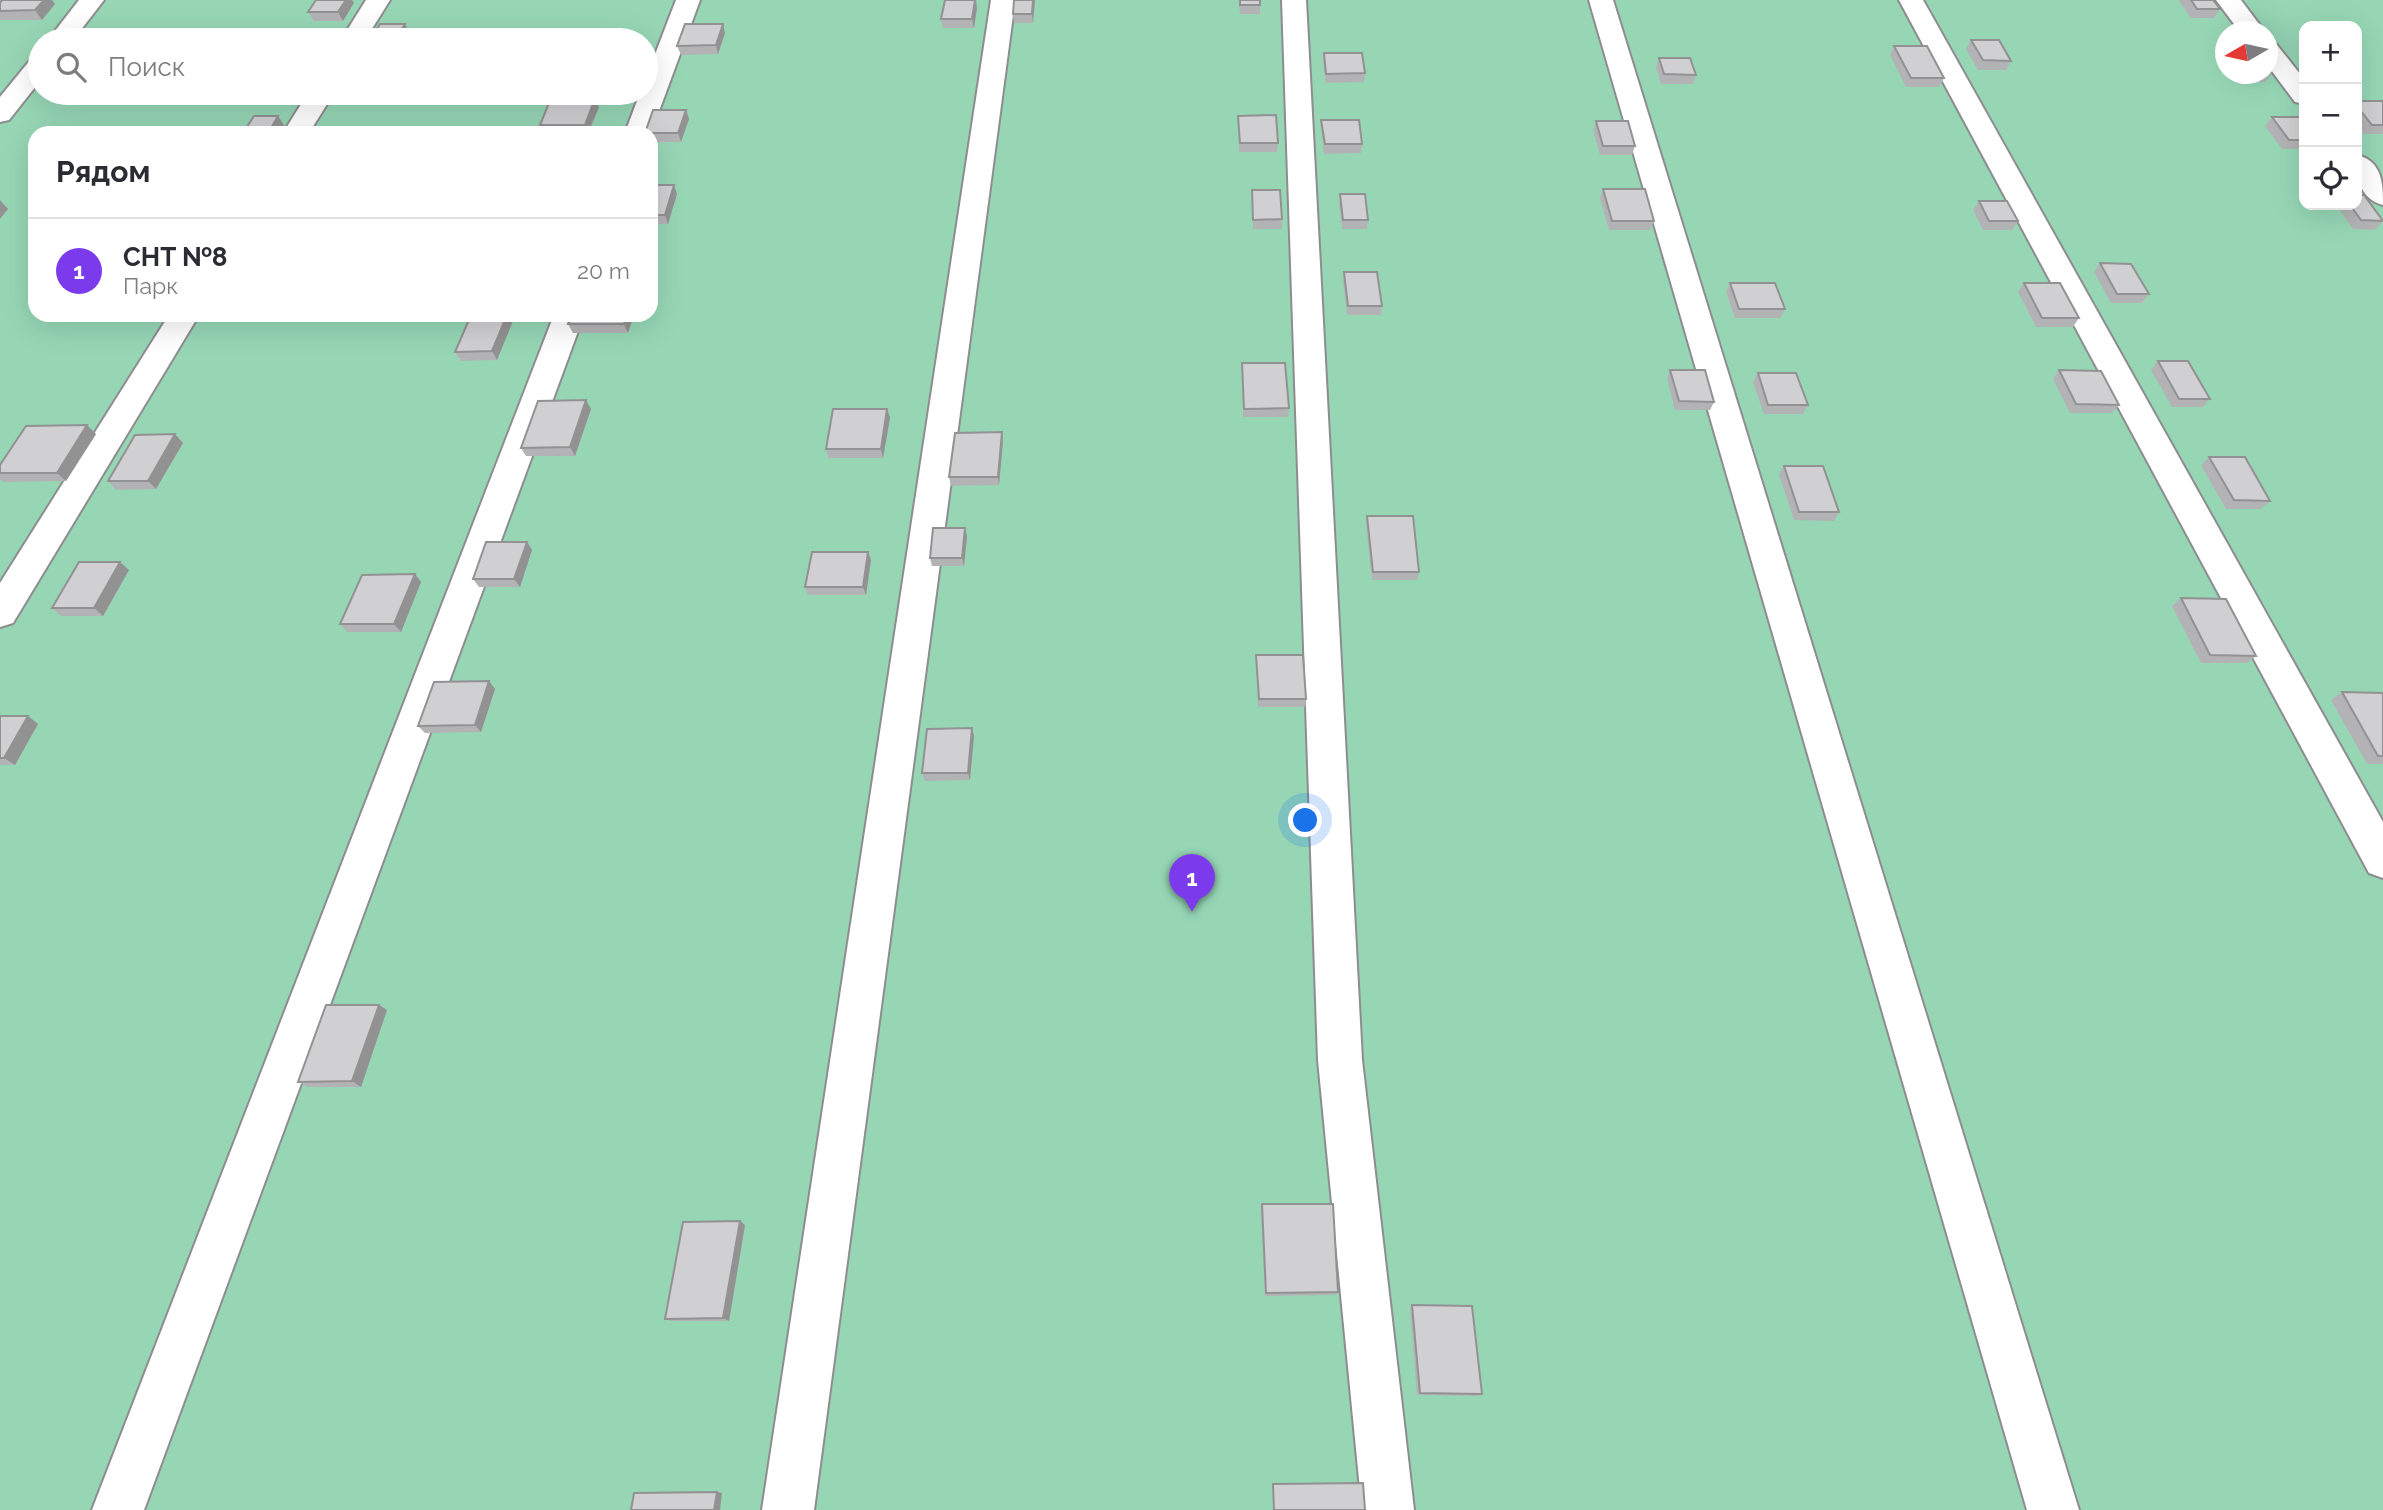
<!DOCTYPE html>
<html lang="ru">
<meta charset="utf-8">
<style>
body{margin:0;font-family:Raleway,sans-serif;background:#f2f2f3;color:#2b2b33}
.controls{position:absolute;right:21px;top:21px;display:grid;overflow:hidden;border-radius:14px;box-shadow:0 7px 28px #0002}
.controls button{width:63px;height:63px;display:grid;place-items:center;padding:0;border:0;border-bottom:2px solid #e1e1e2;background:#fff;color:#2b2b33;font:35px sans-serif}
.compass{position:absolute;left:2215px;top:21px;width:63px;height:63px;border-radius:50%;background:#fff;box-shadow:0 7px 28px #0002;rotate:261deg}
.you{position:absolute;left:1306px;top:821px;width:24px;height:24px;margin:-18px;border:5px solid #fff;border-radius:50%;background:#1a73e8;box-shadow:0 0 0 10px #1a73e833}
.badge{display:grid;place-items:center;width:46px;height:46px;border-radius:50%;background:#7c3aed;color:#fff;font-size:23px;font-weight:700}
.pin{position:absolute;translate:-50% -58px;filter:drop-shadow(0 2px 4px #0008)}
.pin::after{content:'';position:absolute;top:37px;width:24px;height:21px;background:inherit;clip-path:polygon(0 0,100% 0,50% 100%)}
.list{margin:0;padding:0;list-style:none}
h2{display:flex;justify-content:space-between;align-items:center;height:91px;margin:0;padding:0 28px;font-size:30px}
h2 small{font-size:23px;font-weight:400;color:#7c7c81}
.list li{display:grid;grid-template-columns:46px 1fr auto;gap:21px;align-items:center;box-sizing:border-box;height:105px;padding:0 28px;border-top:2px solid #e1e1e2}
.list b{display:block;font-size:26px;white-space:nowrap}
.list p{margin:0;font-size:23px;white-space:nowrap;color:#7c7c81}
.list em{font-size:23px;font-style:normal;color:#7c7c81}
.icon{flex:none;width:38px;height:38px;fill:none;stroke:currentColor;stroke-width:2;stroke-linecap:round;stroke-linejoin:round}
.map{position:relative;flex:none;width:2383px;height:1510px;overflow:hidden}
.search{position:absolute;background:#fff;box-shadow:0 7px 28px #0002;left:28px;top:28px;width:630px;height:77px;display:flex;align-items:center;gap:18px;box-sizing:border-box;padding:0 24px;border-radius:38px;color:#7c7c81;font-size:26px}
.panel{position:absolute;background:#fff;box-shadow:0 7px 28px #0002;left:28px;top:126px;width:630px;height:196px;border-radius:21px}
.map>svg:first-child{display:block}
</style>
<div class="map">
<svg width="2383" height="1510" viewBox="0 0 2383 1510">
<rect width="100%" height="100%" fill="#f8f9fa"/>
<path fill="#96d6b5" fill-rule="evenodd" d="M0,0H2383V1510H0ZM2304,26H2357V205H2304ZM2226,32H2268V74H2226ZM40,40H646V93H40ZM35,133H651V315H35Z"/>
<g fill="none" stroke-linecap="round" stroke-linejoin="round">
<g stroke="#8d8d8f" stroke-width="4">
<g id="street">
<path d="M79,0H104L73,40H48Z"/>
<path d="M366,0H390L365,40H341Z"/>
<path d="M676,0H700L651,133H625L640,93H646V78Z"/>
<path d="M991,0H1015L814,1510H762Z"/>
<path d="M1282,0H1306L1362,1060L1414,1510H1362L1318,1060Z"/>
<path d="M1589,0H1613L2079,1510H2027Z"/>
<path d="M1899,0H1923L2383,822V878L2369,873Z"/>
<path d="M2216,0H2241L2265,32H2240Z"/>
<path d="M2268,42L2277,45L2304,79V104L2295,102L2268,66Z"/>
<path d="M40,56V81L9,120L0,122V97L31,59Z"/>
<path d="M308,93H334L309,133H283Z"/>
<path d="M2357,155C2382,161 2383,183 2383,205C2359,199 2356,176 2357,155Z"/>
<path d="M169,315H199L13,623L0,627V583Z"/>
<path d="M554,315H584L144,1510H92Z"/>
</g>
</g>
<use href="#street" fill="#fff" fill-rule="evenodd"/>
</g>
<g fill="#b3b3b5">
<path d="M316,0H352L354,3L343,21H314L308,12Z"/>
<path d="M1014,0H1035L1033,23H1014L1013,14Z"/>
<path d="M1239,0H1260V14H1240Z"/>
<path d="M2180,0H2213L2220,9L2214,18H2191L2179,1Z"/>
<path d="M0,3L55,4L42,20H0Z"/>
<path d="M977,8L974,28H943L941,19Z"/>
<path d="M725,33L718,54L681,55L677,46Z"/>
<path d="M1971,40L2011,61L2006,70H1978L1966,49Z"/>
<path d="M1894,46L1944,78L1939,87H1906L1890,55Z"/>
<path d="M1324,53L1365,73L1364,82L1326,83L1323,62Z"/>
<path d="M1659,58L1696,75L1693,84H1661L1656,67Z"/>
<path d="M40,61V81H39L31,72Z"/>
<path d="M2272,73L2265,82H2241L2235,74Z"/>
<path d="M2357,101H2383V134H2364L2357,125Z"/>
<path d="M599,107L589,133H544L540,125Z"/>
<path d="M686,110L689,119L681,142H651V133Z"/>
<path d="M1238,116L1278,143L1277,152H1239Z"/>
<path d="M2272,117H2304V149H2282L2265,126Z"/>
<path d="M1321,120L1362,144L1361,153L1324,154L1321,129Z"/>
<path d="M1596,121L1635,146L1632,155H1600L1593,130Z"/>
<path d="M651,185H674L677,194L668,224H651Z"/>
<path d="M1603,189L1654,221L1650,230H1609L1600,198Z"/>
<path d="M1252,190L1282,219V229H1253Z"/>
<path d="M1340,194L1368,220L1367,229H1342L1339,203Z"/>
<path d="M1979,201L2018,221L2012,230H1983L1973,210Z"/>
<path d="M2336,205H2357L2383,221L2375,230L2353,229Z"/>
<path d="M2100,263L2149,294L2142,303H2111L2094,272Z"/>
<path d="M1344,272L1382,306L1381,315H1347L1343,281Z"/>
<path d="M1730,283L1785,309L1780,318H1735L1726,292Z"/>
<path d="M2024,283L2079,318L2073,327H2036L2018,292Z"/>
<path d="M572,315H634L628,333H573L568,324Z"/>
<path d="M515,316L497,360L461,361L455,352Z"/>
<path d="M2158,361L2210,399L2203,407H2172L2151,370Z"/>
<path d="M1242,363L1289,408L1288,417H1243Z"/>
<path d="M1670,370L1714,402L1710,410H1675L1667,378Z"/>
<path d="M2059,370L2119,405L2112,413H2070L2053,379Z"/>
<path d="M1758,373L1808,405L1803,414H1764L1753,382Z"/>
<path d="M591,409L575,456H526L521,448Z"/>
<path d="M887,409L890,418L883,458H828L826,449Z"/>
<path d="M1002,432L1003,441L999,485L951,486L949,477Z"/>
<path d="M96,434L66,481L4,482L0,479V465Z"/>
<path d="M175,434L183,443L156,489L116,490L108,481Z"/>
<path d="M2209,457L2270,501L2261,509H2226L2201,465Z"/>
<path d="M1784,466L1839,512L1834,521L1794,520L1779,474Z"/>
<path d="M1367,516L1419,572L1417,580H1372L1366,524Z"/>
<path d="M967,536L964,566H932L930,558Z"/>
<path d="M527,542L532,550L520,587H479L473,579Z"/>
<path d="M868,552L871,560L866,595H808L805,587Z"/>
<path d="M129,570L103,616H61L52,608Z"/>
<path d="M415,574L421,582L401,632H347L340,624Z"/>
<path d="M2181,598L2256,656L2247,663H2201L2172,606Z"/>
<path d="M1256,655L1306,699L1305,707H1258Z"/>
<path d="M489,681L495,689L481,732L425,733L418,726Z"/>
<path d="M2342,692L2383,693V764H2367L2331,700Z"/>
<path d="M0,716L38,724L15,765H0Z"/>
<path d="M974,736L970,780L925,781L922,773Z"/>
<path d="M379,1005L387,1010L361,1087H308L298,1082Z"/>
<path d="M1262,1204L1338,1292L1336,1295L1265,1296L1261,1208Z"/>
<path d="M740,1221L745,1225L729,1321H671L665,1319Z"/>
<path d="M1412,1305L1482,1394L1478,1396L1417,1395L1410,1308Z"/>
</g>
<g fill="#929293">
<path d="M44,0H52L55,4L42,20L35,10Z"/>
<path d="M346,0H352L354,3L343,21L338,12Z"/>
<path d="M976,0L977,8L974,28L972,19Z"/>
<path d="M1033,0H1035L1033,23L1032,14Z"/>
<path d="M405,24L410,33L406,40H396Z"/>
<path d="M723,24L725,33L718,54L716,45Z"/>
<path d="M595,98L599,107L588,133L585,125Z"/>
<path d="M686,110L689,119L681,142L678,133Z"/>
<path d="M278,116L284,125L279,133H268Z"/>
<path d="M674,185L677,194L668,224L665,215Z"/>
<path d="M0,200L8,209L0,219Z"/>
<path d="M507,315H514L515,316L497,360L492,351Z"/>
<path d="M627,315H634L628,333L624,324Z"/>
<path d="M586,400L591,409L575,456L570,447Z"/>
<path d="M887,409L890,418L883,458L881,449Z"/>
<path d="M87,425L96,434L66,481L57,473Z"/>
<path d="M1002,432L1003,441L999,485L998,477Z"/>
<path d="M175,434L183,443L156,489L148,481Z"/>
<path d="M965,528L967,536L964,566L962,558Z"/>
<path d="M527,542L532,550L520,587L514,579Z"/>
<path d="M868,552L871,560L866,595L863,587Z"/>
<path d="M120,562L129,570L103,616L94,608Z"/>
<path d="M415,574L421,582L401,632L394,624Z"/>
<path d="M489,681L495,689L481,732L475,725Z"/>
<path d="M28,716L38,724L15,765L4,758Z"/>
<path d="M972,728L974,736L970,780L968,773Z"/>
<path d="M379,1005L387,1010L361,1087L352,1081Z"/>
<path d="M740,1221L745,1225L729,1321L723,1318Z"/>
<path d="M717,1492L722,1493L720,1510H714Z"/>
</g>
<g fill="#d0d0d2" stroke="#929293" stroke-width="2">
<path d="M2,0H44L35,10L0,11V3Z"/>
<path d="M316,0H346L338,12H308Z"/>
<path d="M945,0H975L972,19H941Z"/>
<path d="M1014,0H1033L1032,14H1013Z"/>
<rect x="1240" y="0" width="20" height="5"/>
<path d="M2191,0H2213L2220,9H2197Z"/>
<path d="M380,24H405L396,40H370Z"/>
<path d="M685,24H723L716,45L677,46Z"/>
<path d="M616,33L613,40H582L585,34Z"/>
<path d="M1971,40H1999L2011,61L1983,60Z"/>
<path d="M1894,46H1927L1944,78H1911Z"/>
<path d="M1324,53H1362L1365,73L1326,74Z"/>
<path d="M1659,58H1690L1696,75L1664,74Z"/>
<path d="M40,61V72H31Z"/>
<path d="M551,98H595L585,125H540Z"/>
<path d="M2357,101H2383V125H2372L2357,106Z"/>
<path d="M653,110H686L678,133H645Z"/>
<path d="M1276,115L1278,143H1240L1238,116Z"/>
<path d="M254,116H278L268,133H243Z"/>
<path d="M2272,117H2304V140H2289Z"/>
<path d="M1321,120H1359L1362,144H1325Z"/>
<path d="M1596,121H1628L1635,146H1603Z"/>
<path d="M651,185H674L665,215H651Z"/>
<path d="M1603,189H1645L1654,221H1612Z"/>
<path d="M1252,190H1280L1282,219L1253,220Z"/>
<path d="M1340,194H1365L1368,220H1343Z"/>
<path d="M2357,195H2364L2383,221L2361,220L2350,205H2357Z"/>
<path d="M1979,201H2007L2018,221H1989Z"/>
<path d="M2100,263L2131,264L2149,294H2117Z"/>
<path d="M1344,272H1377L1382,306H1348Z"/>
<path d="M1730,283H1775L1785,309H1739Z"/>
<path d="M2024,283H2060L2079,318H2042Z"/>
<path d="M471,315H507L492,351L455,352Z"/>
<path d="M572,315H627L624,324H568Z"/>
<path d="M2158,361H2188L2210,399H2179Z"/>
<path d="M1242,363H1285L1289,408L1244,409Z"/>
<path d="M1670,370H1705L1714,402L1679,401Z"/>
<path d="M2059,370L2101,371L2119,405L2076,404Z"/>
<path d="M1758,373H1796L1808,405H1768Z"/>
<path d="M586,400L570,447L521,448L538,401Z"/>
<path d="M833,409H887L881,449H826Z"/>
<path d="M87,425L57,473H0V465L26,426Z"/>
<path d="M1002,432L998,477H949L955,433Z"/>
<path d="M175,434L148,481H108L135,435Z"/>
<path d="M2209,457H2245L2270,501L2234,500Z"/>
<path d="M1784,466H1823L1839,512H1799Z"/>
<path d="M1367,516H1413L1419,572H1373Z"/>
<path d="M933,528H965L962,558H930Z"/>
<path d="M486,542H527L514,579H473Z"/>
<path d="M812,552H868L863,587H805Z"/>
<path d="M79,562H120L94,608H52Z"/>
<path d="M415,574L394,624H340L362,575Z"/>
<path d="M2181,598L2226,599L2256,656L2210,655Z"/>
<path d="M1256,655H1303L1306,699H1259Z"/>
<path d="M489,681L475,725L418,726L434,682Z"/>
<path d="M2342,692L2383,693V756H2378Z"/>
<path d="M0,716H28L4,758H0Z"/>
<path d="M972,728L968,773H922L927,729Z"/>
<path d="M326,1005H379L352,1081L298,1082Z"/>
<path d="M1262,1204H1333L1338,1292L1266,1293Z"/>
<path d="M740,1221L723,1318L665,1319L683,1222Z"/>
<path d="M1412,1305L1472,1306L1482,1394L1420,1393Z"/>
<path d="M1363,1483L1365,1510H1274L1273,1484Z"/>
<path d="M717,1492L714,1510H631L634,1493Z"/>
</g>
</svg>
<div class="controls">
<button>+</button>
<button>−</button>
<button><svg class="icon" aria-label="locate" viewBox="0 0 24 24"><circle cx="12" cy="12" r="6"/><path d="M12 2v4M12 18v4M2 12h4M18 12h4"/></svg></button>
</div>
<svg class="compass" viewBox="-18 -18 36 36"><path d="M0-13l5 13h-10z" fill="#e53935"/><path d="M0 13l5-13h-10z" fill="#7c7c81"/></svg>
<div class="you"></div>
<div class="pin badge" style="left:1192px;top:912px">1</div>
<div class="search"><svg class="icon" aria-label="search" viewBox="0 0 24 24"><circle cx="10" cy="10" r="6"/><path d="M15 15l6 6"/></svg>Поиск</div>
<section class="panel">
<h2>Рядом<small></small></h2>
<ul class="list">
<li><span class="badge">1</span><div><b>СНТ №8</b><p>Парк</p></div><em>20 m</em></li>
</ul>
</section>
</div>
